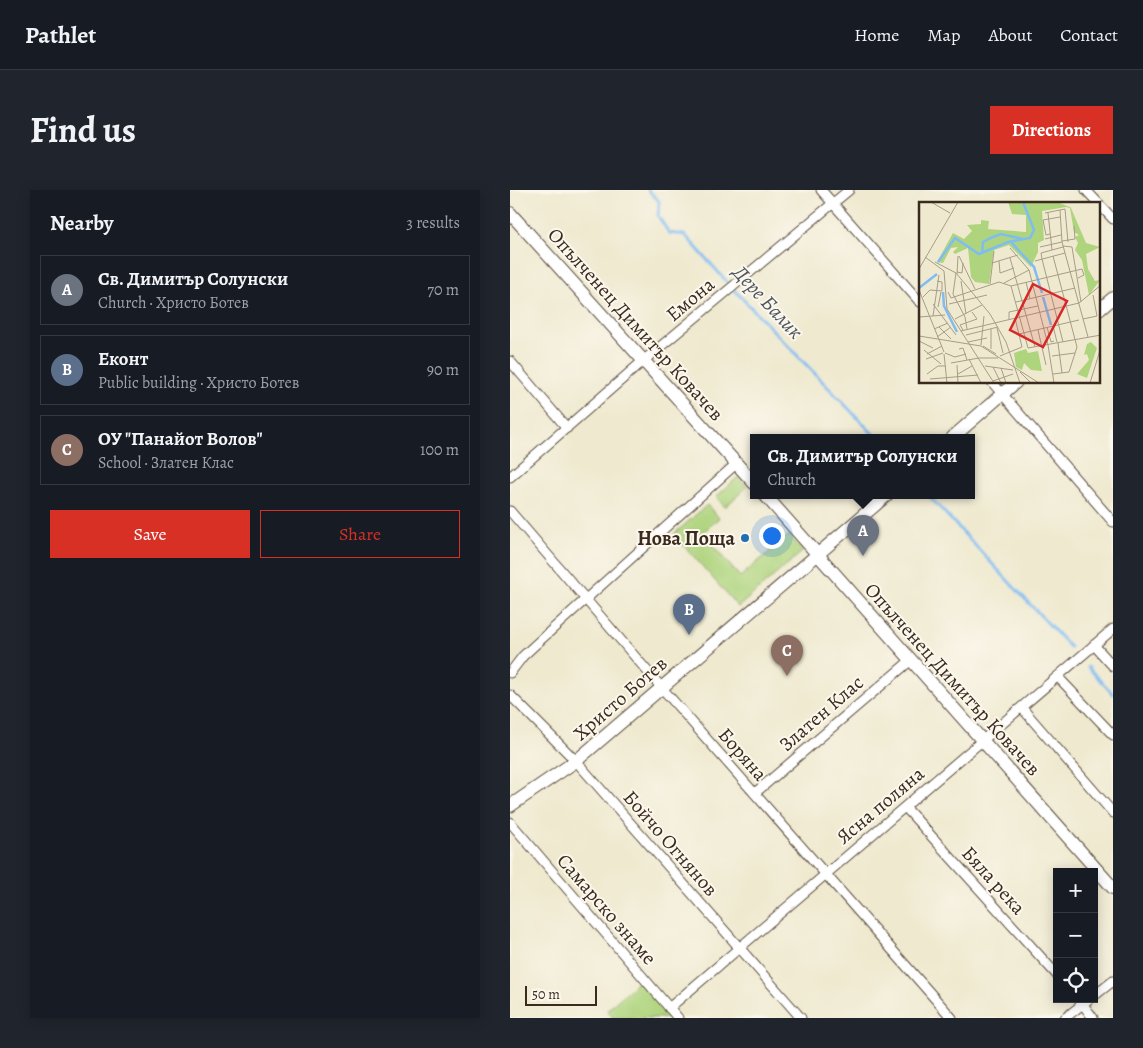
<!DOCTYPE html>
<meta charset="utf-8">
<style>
body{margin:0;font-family:Alegreya,serif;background:#20242c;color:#f1f3f6}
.controls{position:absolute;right:15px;bottom:15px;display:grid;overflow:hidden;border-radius:0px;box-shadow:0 2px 12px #0003}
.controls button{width:45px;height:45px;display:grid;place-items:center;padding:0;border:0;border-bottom:1px solid #363941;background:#171b24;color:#f1f3f6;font:25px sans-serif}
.scale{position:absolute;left:15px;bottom:12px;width:72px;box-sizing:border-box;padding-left:5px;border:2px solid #3b2a1e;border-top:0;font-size:14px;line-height:18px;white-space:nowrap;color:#3b2a1e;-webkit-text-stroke:4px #fbf7ec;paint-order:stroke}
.you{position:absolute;left:261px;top:345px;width:18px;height:18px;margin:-12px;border:4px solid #fff;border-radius:50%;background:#1a73e8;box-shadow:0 0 0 8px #1a73e833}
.badge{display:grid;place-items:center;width:32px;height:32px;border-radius:50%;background:#d93025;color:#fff;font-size:16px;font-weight:700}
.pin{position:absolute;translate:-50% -41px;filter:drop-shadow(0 1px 2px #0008)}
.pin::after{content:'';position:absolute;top:26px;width:18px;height:15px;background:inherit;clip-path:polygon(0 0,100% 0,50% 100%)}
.popup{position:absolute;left:240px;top:244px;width:225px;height:65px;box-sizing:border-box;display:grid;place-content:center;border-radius:0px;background:#171b24;filter:drop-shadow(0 1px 4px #0005);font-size:16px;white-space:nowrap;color:#9ea1a6}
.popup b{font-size:19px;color:#f1f3f6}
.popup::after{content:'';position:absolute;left:50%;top:100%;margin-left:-10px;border:10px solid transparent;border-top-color:#171b24}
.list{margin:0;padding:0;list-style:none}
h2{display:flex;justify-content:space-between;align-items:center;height:65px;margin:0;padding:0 20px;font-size:21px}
h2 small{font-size:16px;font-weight:400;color:#9ea1a6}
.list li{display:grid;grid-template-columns:32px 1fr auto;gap:15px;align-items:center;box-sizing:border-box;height:70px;margin:0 10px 10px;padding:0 10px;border:1px solid #363941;border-radius:0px}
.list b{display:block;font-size:19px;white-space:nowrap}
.list p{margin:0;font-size:16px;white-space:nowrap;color:#9ea1a6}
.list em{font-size:16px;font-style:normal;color:#9ea1a6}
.actions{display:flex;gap:10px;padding:15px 20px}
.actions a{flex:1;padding:11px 0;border:1px solid #d93025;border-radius:0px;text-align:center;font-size:18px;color:#d93025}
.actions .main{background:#d93025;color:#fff}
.icon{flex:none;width:28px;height:28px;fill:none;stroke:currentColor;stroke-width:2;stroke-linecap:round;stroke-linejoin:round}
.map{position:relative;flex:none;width:603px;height:828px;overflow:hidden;border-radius:0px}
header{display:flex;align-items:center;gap:30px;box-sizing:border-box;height:70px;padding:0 25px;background:#171b24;border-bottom:1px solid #363941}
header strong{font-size:24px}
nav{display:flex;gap:28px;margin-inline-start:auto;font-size:18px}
.intro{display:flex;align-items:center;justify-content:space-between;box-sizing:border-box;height:120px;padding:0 30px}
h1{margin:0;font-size:35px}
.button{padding:12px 22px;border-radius:0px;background:#d93025;color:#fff;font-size:18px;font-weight:700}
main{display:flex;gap:30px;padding:0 30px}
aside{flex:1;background:#171b24;border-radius:0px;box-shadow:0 2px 12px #0003}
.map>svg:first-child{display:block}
</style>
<header>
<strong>Pathlet</strong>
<nav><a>Home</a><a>Map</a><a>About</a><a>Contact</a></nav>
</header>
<div class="intro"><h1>Find us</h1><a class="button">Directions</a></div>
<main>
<aside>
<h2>Nearby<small>3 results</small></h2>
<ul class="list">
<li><span class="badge" style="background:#6b7280">A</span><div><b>Св. Димитър Солунски</b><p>Church · Христо Ботев</p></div><em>70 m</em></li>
<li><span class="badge" style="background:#5c6f8a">B</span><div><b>Еконт</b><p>Public building · Христо Ботев</p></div><em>90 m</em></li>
<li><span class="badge" style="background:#8d6e63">C</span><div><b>ОУ &quot;Панайот Волов&quot;</b><p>School · Златен Клас</p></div><em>100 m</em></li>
</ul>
<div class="actions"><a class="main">Save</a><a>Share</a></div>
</aside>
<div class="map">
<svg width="603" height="828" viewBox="0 0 603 828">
<rect width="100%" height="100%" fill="#fbf7ec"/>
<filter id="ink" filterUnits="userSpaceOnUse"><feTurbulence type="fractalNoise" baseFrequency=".02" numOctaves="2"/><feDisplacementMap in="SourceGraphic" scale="10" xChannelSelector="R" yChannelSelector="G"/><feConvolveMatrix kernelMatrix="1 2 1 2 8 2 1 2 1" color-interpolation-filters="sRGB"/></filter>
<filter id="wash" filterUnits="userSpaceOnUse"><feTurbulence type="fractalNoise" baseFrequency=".0096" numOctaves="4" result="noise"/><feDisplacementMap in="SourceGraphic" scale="20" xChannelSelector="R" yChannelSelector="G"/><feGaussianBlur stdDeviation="1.12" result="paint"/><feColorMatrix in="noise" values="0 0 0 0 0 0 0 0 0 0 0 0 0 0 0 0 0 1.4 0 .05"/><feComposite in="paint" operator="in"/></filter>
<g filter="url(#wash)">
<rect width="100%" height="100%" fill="#efe9cf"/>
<g fill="#afd47e" stroke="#757f4e">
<path d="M228,287L237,297L215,317L206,307Z"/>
<path d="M197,315L209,328L192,343L230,387L279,345L293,361L228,417L164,344Z"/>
<path d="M131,789L161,824L157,828H103L97,820Z"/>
</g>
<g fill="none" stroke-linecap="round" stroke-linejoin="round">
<g stroke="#7fbcf2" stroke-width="3">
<path d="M138,0L149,11L148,26L159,43L175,45L227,103L366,247"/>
<path d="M418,305L560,457"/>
<path d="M578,477L603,504"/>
</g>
</g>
</g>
<g filter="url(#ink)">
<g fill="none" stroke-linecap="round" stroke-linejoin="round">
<g stroke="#564739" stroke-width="11">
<g id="street">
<path d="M311,0L410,112"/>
<path d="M576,0L589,14"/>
<path d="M589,14L603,29"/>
<path d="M0,171L57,238"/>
<path d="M482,192L603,332"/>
<path d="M0,287L133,171L339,0"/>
<path d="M0,321L151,497L442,828"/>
<path d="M584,455L603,476"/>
<path d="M0,483L13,466L26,454L227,273"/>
<path d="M548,487L603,545"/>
<path d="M0,505L66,571L291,828"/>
<path d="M512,518L603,623"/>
<path d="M245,603L401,470"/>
<path d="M395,617L547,785"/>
<path d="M0,632L168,828"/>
<path d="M584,806L603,791"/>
<path d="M569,809L583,828"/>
<path d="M159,818L603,439"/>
<path d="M555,828L579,809"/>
</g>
</g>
<g stroke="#564739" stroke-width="14">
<g id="secondary">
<path d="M0,23L244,293"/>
<path d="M589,120L603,108"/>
<path d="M443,247L506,192"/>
<path d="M255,305L603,698"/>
<path d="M0,616L66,571L377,305"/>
</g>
</g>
<use href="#street" stroke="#fff" stroke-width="9"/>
<use href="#secondary" stroke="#fff" stroke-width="12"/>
</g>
</g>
<circle fill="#1f6fb2" stroke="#fbf7ec" stroke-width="2" cx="235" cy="348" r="5"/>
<g text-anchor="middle" stroke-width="4" stroke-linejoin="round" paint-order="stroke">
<g font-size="20" fill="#3b2a1e" stroke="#fbf7ec">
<text transform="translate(180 109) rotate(-40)" y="7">Емона</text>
<text transform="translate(126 134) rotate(48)" y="7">Опълченец Димитър Ковачев</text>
<text transform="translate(443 489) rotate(48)" y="7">Опълченец Димитър Ковачев</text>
<text transform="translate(110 508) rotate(-41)" y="7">Христо Ботев</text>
<text transform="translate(311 523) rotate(-41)" y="7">Златен Клас</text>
<text transform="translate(233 564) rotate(49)" y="7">Боряна</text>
<text transform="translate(370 615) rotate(-40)" y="7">Ясна поляна</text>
<text transform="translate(161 653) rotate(49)" y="7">Бойчо Огнянов</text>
<text transform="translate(484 690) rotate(48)" y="7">Бяла река</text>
<text transform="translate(97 719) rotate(49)" y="7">Самарско знаме</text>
</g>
<g font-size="20" font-weight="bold" fill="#3b2a1e" stroke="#fbf7ec" text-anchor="end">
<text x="225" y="355">Нова Поща</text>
</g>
<g font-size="21" font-style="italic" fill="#4f565e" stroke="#fbf7ec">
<text transform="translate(258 112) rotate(47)" y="7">Дере Балик</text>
</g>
</g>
<g transform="translate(409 12)">
<rect width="181" height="181" fill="#efe9cf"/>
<path d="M89,0H138L148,4L151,5L152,6L167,41L181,45L167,52L169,67L176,79L181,78L170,93L163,58L156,48L159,41L156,35L160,33L155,30L151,6L147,5L123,9L125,38L119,41V50L112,65L90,43L75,48L70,82L56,80L52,75L49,46L36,52L34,50L39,45L32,46L24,61L18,60L34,31L45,37L53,29L48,23L62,22V18L70,19L69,27L107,30V13L93,12ZM172,140L178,146L168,176L158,172L170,158L168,152L165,153L168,142ZM107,147L109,151L119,149L123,169L112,168L105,161L103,168L97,165L95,151Z" fill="#afd47e"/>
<path fill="none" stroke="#7fbcf2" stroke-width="2.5" d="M91,39L115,65L123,91M63,52L64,40L74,35L82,32L104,37M19,60L36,36L60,52L89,40L111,36L115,28L104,0M0,86L18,72M24,90L25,104L38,130M124,95L132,123"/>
<path fill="none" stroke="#a79d88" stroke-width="1" d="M12,0L31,11M141,8L143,40L169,135M126,11L146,7L149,40M129,11L133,48M131,32L127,33L124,18L141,15M126,37L142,33M143,39L156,37L155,24M144,44L153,45L162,100M121,45L143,40M91,46L110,68L129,143L135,181M40,54L56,87M6,55L25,69L28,107L75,181M91,56L116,145M123,57L144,140M123,57L122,51L144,45M80,59L81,71L95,66M116,59L146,51M16,60L37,71L71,112L87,140L101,181M73,61L99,53M0,67L39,0M38,70L43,71L44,61M37,71L34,92L46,115L48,127M38,72L39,54M42,79L47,112M107,80L111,97M85,81L110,68M71,82L75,49M92,84L109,146L182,133M0,88L25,150M29,90L32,96L80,80L92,84L163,67L165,73L159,76M4,95L11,88L23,89V80L18,79M97,100L156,86M14,102L37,133M30,102L68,93M19,105L22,90M14,114L20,73M0,115L26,113M36,117L63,103M90,117V110L119,104M164,117L178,114L174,93M134,124L138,140M20,125L32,137M128,125L132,140L135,139M78,126L84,151M15,127L29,121M44,128L41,123L58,117L53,110M119,128L127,163M42,129L160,101L182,83M100,132L160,118M47,133L79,125M0,134L62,144L120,181M18,135L32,125M0,139L14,146M49,140L68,136M139,141L143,171M62,143L65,114M64,144L77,152M40,147L44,146L48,158M72,147V127M5,148L22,162M26,151L36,155L47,152M8,152L23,144M25,152L28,181M81,154L103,145L96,116M133,154L156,151M60,156H79M7,157L24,151M50,157L62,181M32,161L60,156M38,163L39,181M66,164L94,168M74,165L82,181M82,166L87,181M101,170L112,181M8,172L19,164H27M39,172L53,164M134,172L150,170L158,145L134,54M11,177L59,173M74,179L94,172M171,181L182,145"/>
<path fill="#d62828" fill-opacity="0.15" stroke="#d62828" stroke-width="2.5" d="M114,82L148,99L124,145L91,128Z"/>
<rect width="181" height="181" fill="none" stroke="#3b2a1e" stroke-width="2.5"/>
</g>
</svg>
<div class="controls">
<button>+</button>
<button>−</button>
<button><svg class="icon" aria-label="locate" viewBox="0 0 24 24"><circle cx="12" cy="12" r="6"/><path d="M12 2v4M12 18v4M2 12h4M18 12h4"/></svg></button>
</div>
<div class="scale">50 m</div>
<div class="you"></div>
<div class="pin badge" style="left:353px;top:366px;background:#6b7280">A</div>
<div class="popup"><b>Св. Димитър Солунски</b>Church</div>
<div class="pin badge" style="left:179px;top:445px;background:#5c6f8a">B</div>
<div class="pin badge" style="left:277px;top:486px;background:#8d6e63">C</div>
</div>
</main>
